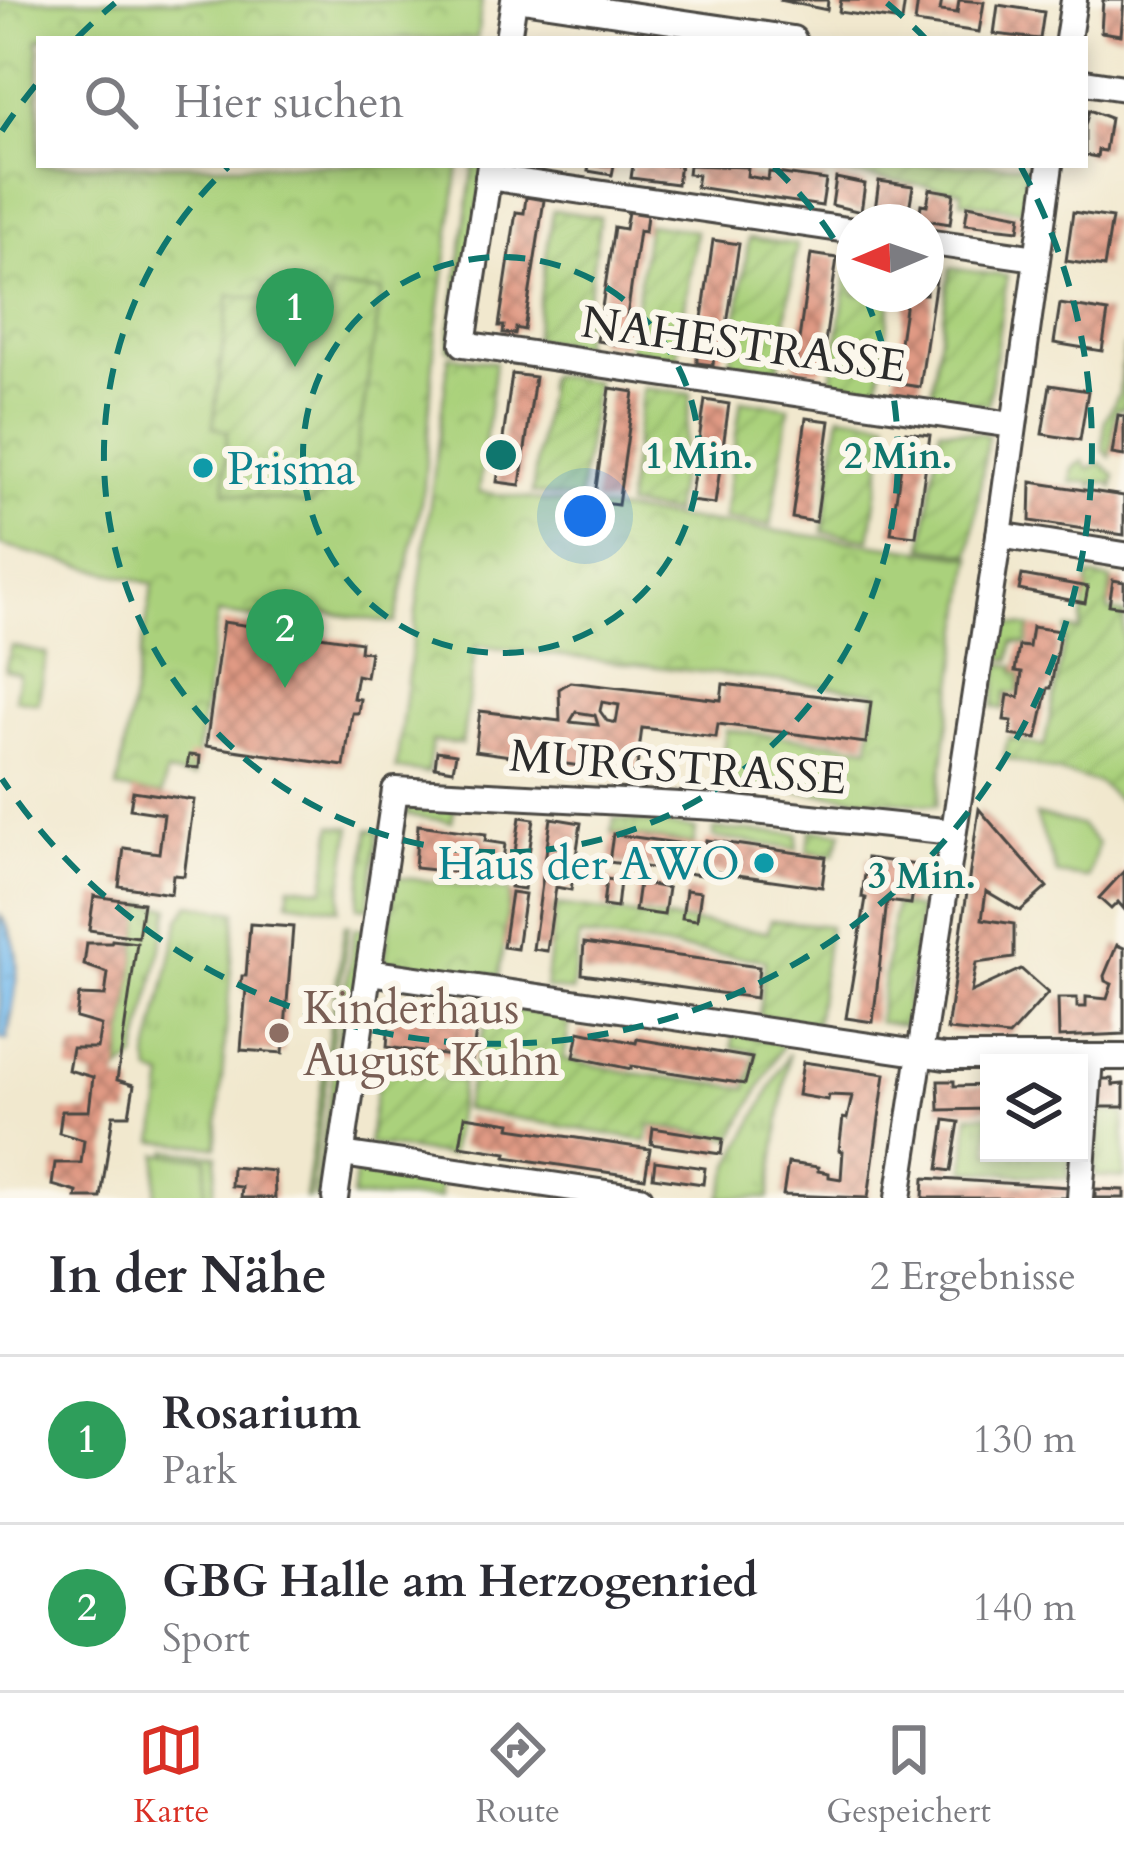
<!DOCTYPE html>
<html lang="de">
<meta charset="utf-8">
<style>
body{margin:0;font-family:Cardo,serif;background:#f7f7f7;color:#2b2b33}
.controls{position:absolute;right:36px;bottom:36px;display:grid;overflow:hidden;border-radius:0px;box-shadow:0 6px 18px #0003}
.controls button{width:108px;height:108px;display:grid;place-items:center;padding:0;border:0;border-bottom:3px solid #e1e1e2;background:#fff;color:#2b2b33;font:60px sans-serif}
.compass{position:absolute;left:836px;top:204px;width:108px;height:108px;border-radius:50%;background:#fff;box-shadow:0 6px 18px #0003;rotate:268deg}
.you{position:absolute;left:585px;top:516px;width:42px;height:42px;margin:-30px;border:9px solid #fff;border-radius:50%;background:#1a73e8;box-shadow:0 0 0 18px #1a73e833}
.badge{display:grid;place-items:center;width:78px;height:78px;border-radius:50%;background:#d93025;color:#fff;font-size:39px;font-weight:700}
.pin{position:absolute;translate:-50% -99px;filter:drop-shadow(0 3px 6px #0008)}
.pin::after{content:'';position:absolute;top:63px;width:42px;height:36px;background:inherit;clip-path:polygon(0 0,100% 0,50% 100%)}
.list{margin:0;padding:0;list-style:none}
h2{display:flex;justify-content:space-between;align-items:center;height:156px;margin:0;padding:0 48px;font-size:51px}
h2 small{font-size:39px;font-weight:400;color:#7c7c81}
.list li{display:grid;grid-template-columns:78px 1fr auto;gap:36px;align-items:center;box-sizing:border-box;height:168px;padding:0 48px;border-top:3px solid #e1e1e2}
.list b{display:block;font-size:45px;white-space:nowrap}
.list p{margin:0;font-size:39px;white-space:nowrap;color:#7c7c81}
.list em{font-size:39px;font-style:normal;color:#7c7c81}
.icon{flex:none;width:66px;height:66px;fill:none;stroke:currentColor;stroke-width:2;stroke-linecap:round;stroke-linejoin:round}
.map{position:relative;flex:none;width:1124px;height:1198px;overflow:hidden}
.search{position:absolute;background:#fff;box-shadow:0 6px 18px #0003;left:36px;right:36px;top:36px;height:132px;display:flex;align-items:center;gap:30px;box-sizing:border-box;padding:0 42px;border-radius:0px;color:#7c7c81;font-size:45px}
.sheet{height:492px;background:#fff}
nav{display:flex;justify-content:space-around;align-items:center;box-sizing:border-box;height:168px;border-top:3px solid #e1e1e2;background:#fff;font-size:33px;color:#7c7c81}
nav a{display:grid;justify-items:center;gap:6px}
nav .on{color:#d93025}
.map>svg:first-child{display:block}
</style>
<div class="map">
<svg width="1124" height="1198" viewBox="0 0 1124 1198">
<defs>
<pattern id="grass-tufts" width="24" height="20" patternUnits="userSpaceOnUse" patternTransform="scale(3)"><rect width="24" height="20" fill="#aad17b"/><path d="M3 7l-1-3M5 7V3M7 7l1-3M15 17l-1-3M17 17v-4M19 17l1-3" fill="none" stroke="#92b46a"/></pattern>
<pattern id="park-crowns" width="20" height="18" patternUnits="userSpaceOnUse" patternTransform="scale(3)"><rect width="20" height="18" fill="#aad17b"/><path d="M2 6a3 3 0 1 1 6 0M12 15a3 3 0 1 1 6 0" fill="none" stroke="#92b46a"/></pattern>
<pattern id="garden-furrows" width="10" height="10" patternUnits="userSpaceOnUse" patternTransform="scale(3)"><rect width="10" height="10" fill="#aad17b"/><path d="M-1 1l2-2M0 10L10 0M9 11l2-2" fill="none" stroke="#92b46a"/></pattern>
<pattern id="water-ripples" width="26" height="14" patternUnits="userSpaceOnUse" patternTransform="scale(3)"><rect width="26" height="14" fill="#76baec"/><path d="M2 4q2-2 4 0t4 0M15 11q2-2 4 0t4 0" fill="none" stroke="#6197bf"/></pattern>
<pattern id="building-cross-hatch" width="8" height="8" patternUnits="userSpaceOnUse" patternTransform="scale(3)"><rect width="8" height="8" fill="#e09a84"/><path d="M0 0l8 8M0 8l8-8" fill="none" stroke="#b67e6c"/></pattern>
</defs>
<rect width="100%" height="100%" fill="#fbf7ec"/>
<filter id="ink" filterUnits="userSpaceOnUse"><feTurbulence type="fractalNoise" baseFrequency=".00833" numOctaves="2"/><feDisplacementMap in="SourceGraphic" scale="24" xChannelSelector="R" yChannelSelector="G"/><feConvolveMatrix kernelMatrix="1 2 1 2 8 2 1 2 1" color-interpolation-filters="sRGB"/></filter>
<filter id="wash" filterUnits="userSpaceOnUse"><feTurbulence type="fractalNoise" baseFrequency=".004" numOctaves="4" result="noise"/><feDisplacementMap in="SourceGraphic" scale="48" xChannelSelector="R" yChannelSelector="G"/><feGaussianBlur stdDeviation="2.7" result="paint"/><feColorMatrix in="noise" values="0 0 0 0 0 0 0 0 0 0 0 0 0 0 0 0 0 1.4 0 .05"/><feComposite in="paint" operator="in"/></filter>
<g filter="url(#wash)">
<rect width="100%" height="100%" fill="#f1e8ce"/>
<g fill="url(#grass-tufts)" stroke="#6a7e53" stroke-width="3">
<path d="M474,165H484L457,351L447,349Z"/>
<path d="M1124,345V409L1118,408L1115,413L1110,457L1103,450L1105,420L1119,394Z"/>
<path d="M1083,461L1088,469L1101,463L1115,475L1113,489L1111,483L1094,482L1093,490L1091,482H1071L1073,468Z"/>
<path d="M1006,623L1030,627L1027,644L1013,642L1010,660L1000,658Z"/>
<path d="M1000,664L1014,666V672L1021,673L1018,693L1006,692L1003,709L993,707Z"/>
<path d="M409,801L455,804L452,822L407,815Z"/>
<path d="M614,818L696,829L694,844L612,833Z"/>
<path d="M333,825L351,827L339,909L288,901L290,885L324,889Z"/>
<path d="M369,829L379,831L368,908L358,907Z"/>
<path d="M714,829L798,834L797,849L713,837Z"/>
<path d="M143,903L170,908L136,1058L119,1072Z"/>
<path d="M190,904L236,912L216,1147L155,1141L164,1078L151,1073L148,1059L180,919Z"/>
<path d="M345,925L349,926L309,1198H305Z"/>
<path d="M355,928L365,929L326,1198H315Z"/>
<path d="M789,1053L769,1198H720L732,1163Z"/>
<path d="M1098,1111L1124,1112V1178L1094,1176Z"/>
<path d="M969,1115H989V1153H1070L1068,1178L965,1170Z"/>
<path d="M168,1150L217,1155L213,1198H204L206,1158L167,1155Z"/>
</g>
<g fill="url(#park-crowns)" stroke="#6a7e53" stroke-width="3">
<path d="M0,0H482L477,39H39V165H459L434,349L424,488L395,623L313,611L312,618L279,613L277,621L218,613L194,777L166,773L162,795L117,789L153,584L0,545Z"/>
<path d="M449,356L495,362L479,492L972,557L937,805L719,784L726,730L869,747L876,692L476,646L462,744L432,741L428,773L396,769Z"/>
<path d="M11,646L47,654L38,703L15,699L19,674L5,670Z"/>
<path d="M396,877L510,891L499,976L385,961Z"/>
<path d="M356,1171L439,1183L440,1198H352Z"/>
</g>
<g fill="url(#garden-furrows)" stroke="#6a7e53" stroke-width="3">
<path d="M790,165H1028L1022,210L961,201L962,191Z"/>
<path d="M553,210L600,217L581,346L534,339Z"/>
<path d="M648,224L696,231L677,360L629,353Z"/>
<path d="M749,238L797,245L778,374L730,367Z"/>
<path d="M850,254L854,255V294H892L878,390L831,383Z"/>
<path d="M950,268L1007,276L988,405L931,396Z"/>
<path d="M331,288L382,291L354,467L310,505L225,492L227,431L213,427L229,295L329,307Z"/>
<path d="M549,375L596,382L579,500L532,493Z"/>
<path d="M643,388L691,394L673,513L626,506Z"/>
<path d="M741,400L789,407L771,526L724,519Z"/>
<path d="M840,414L888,421L870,539L823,532Z"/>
<path d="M940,428L988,435L970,554L923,547Z"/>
<path d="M1089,576L1111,580L1108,611L1124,614V806L1099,783L1004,758L1008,738L1044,747L1067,629L1080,631Z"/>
<path d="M811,830L842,832L834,855L807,851Z"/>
<path d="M556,905L768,932L771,920L829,926L816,1024L759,1016L765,960L579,936L572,992L545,988Z"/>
<path d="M895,905L920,909L904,1026L878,1022Z"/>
<path d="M494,1005L570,1018L564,1059L632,1073L747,1088L756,1052L732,1047L734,1033L783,1044L733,1138L650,1125L647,1141L463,1109C469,1088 484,1016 494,1005Z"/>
<path d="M380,1068L462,1081L450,1156L368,1144Z"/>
</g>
<g fill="#aad17b" stroke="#6a7e53" stroke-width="3">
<path d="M1036,815L1080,825L1098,844L1088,878L1057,874Z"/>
<path d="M158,1154L207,1158L204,1198H155Z"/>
</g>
<path fill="url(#water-ripples)" stroke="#50728c" stroke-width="3" d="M0,915C29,953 14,996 7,1040L0,1039Z"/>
<g id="blocks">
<g fill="url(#building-cross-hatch)" fill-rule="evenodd">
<path d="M779,0H828L827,10Z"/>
<path d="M841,0H905L902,21L839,12Z"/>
<path d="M918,0H942L940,11L957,13L959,0L984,2L979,32L915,23Z"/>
<path d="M1103,0H1124L1121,35L1101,32Z"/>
<path d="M998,5L1044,12L1040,39L994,34Z"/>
<path d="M1089,110L1110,118L1105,151L1098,150L1097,157L1085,155V126Z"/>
<path d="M589,165H614L612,175L588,171Z"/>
<path d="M633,165H680L677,184L631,178Z"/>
<path d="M689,165L748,167L747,176L768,180L769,172L826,180L822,206L696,187L698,175L688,174Z"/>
<path d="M836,178L865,184L861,212L832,205Z"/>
<path d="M879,181L913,186L908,215L875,210Z"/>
<path d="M930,189L954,193L950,224L919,219L921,204L927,205Z"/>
<path d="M526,197L544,200L524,330L516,328L515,334L503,333L504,326H499L516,212L524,213Z"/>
<path d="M968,205L1021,215L1019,230L965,224Z"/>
<path d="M628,212L647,215L645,232L639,231L623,345L597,341L614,227L625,229Z"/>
<path d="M1073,212L1112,218L1104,267L1066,261Z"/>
<path d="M713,240L739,244L722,358L714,356L713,365L697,363V354Z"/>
<path d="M811,254L837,258L821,371L795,368Z"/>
<path d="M926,258L939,259L920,387L894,383L907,294H926Z"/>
<path d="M1060,304L1108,312L1102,351L1054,343Z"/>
<path d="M512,374L535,377L520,485L497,482Z"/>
<path d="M1050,385L1088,391L1080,440L1042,434Z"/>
<path d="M610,388L634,392L618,505L594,502Z"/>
<path d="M705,400L729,404L715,504L690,501Z"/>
<path d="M1118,415L1124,416V456L1112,454Z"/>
<path d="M806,418L830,421L816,522L792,518Z"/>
<path d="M906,432L930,435L916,536L891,533Z"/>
<path d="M1031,482L1124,496V535L1030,521Z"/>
<path d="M1022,575L1088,587L1085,603L1019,590Z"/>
<path d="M1113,580L1124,582V607L1109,605Z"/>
<path d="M223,622L361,642L360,651L370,652L366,677L357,675L353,698L360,699L358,713H352L344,766L206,746Z"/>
<path d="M1032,627L1060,631L1051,688H1048L1037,739L1010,735L1012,721L1004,720L1008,695L1019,697L1022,672L1015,671L1019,646L1029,647Z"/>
<path d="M570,682L721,700L723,684L871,702L866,743L718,724L716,737L642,728L636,774L475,751L480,711L560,721L559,689ZM602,702L619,705L616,723L607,721L600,711ZM576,712L595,715L598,725L570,722Z"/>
<path d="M437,751L456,754L453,770L435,767Z"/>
<path d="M189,755L200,756L199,768L187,767Z"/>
<path d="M133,791L194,800L184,876L173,875L171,894L119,886L124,848L159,853L164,814L130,809Z"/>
<path d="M979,809L1047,887L1020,911L986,891L982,919L1014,924V958L976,963L971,992L1021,969L1048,993L1009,1036L947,1030Z"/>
<path d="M520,817L534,819L524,889L510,887Z"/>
<path d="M551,818L581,823L571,890L556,887L547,951L533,949Z"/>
<path d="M418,825L486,834L485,841L505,844L501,877L415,868Z"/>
<path d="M613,834L705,847L706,840L826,857L822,887L702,870L701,875L609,862Z"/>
<path d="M867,858L917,865L911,904L887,901L873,1022L846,1018L866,898L862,897Z"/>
<path d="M1124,871V909L1118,902L1111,909L1099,898Z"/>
<path d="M606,879L620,881L617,908L603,906Z"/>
<path d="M639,883L668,888L664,915L635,911Z"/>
<path d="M686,890L701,892L697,920L682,918Z"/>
<path d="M511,892L525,894L517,949L503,947Z"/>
<path d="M94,896L143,903L138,937L89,930Z"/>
<path d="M250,924L293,927L283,1053L241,1050L246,988L241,987L242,976H246Z"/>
<path d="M112,940L137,943L117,1080L134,1085L129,1115H113L101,1198H76L77,1192L52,1185L55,1163H81L84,1140L59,1133L62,1111H89L93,1077L68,1070L72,1048H97L101,1025L76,1018L79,995L105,996L108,973L84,965L87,943H111Z"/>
<path d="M584,943L759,967L756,998L582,974Z"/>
<path d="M1117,945L1124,948V1034L1059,1037L1058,998H1077V1007H1086V997L1107,999L1112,984L1105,981L1104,976Z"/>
<path d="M390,1007L459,1017L458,1022L477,1025L472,1059L387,1047Z"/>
<path d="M579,1031L636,1043L637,1039L752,1058L745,1084L631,1066V1069L574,1057Z"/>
<path d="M803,1062L885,1074L868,1198L783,1195L788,1163L818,1167V1171L829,1173V1177L841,1179L843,1151L839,1150L843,1118L847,1119L852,1096L829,1095L828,1100L798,1095Z"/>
<path d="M1094,1079H1112L1113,1085L1124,1084V1107H1094Z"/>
<path d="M938,1081H954V1086L989,1085V1109L939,1110Z"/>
<path d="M465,1116L511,1123L510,1128L650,1149L645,1178L506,1157L507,1153L460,1146Z"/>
<path d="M945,1120L959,1122L951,1171L938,1169Z"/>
<path d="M653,1128L723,1139L721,1154L651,1144Z"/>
<path d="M655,1161L705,1168L703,1184L653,1177Z"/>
<path d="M232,1167L274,1171L275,1198H241L242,1187L231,1186Z"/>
<path d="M924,1178L1069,1187L1068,1198H923Z"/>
<path d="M1095,1189L1124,1190V1198H1095Z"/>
</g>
</g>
</g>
<g filter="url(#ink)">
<use href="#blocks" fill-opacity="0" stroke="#494743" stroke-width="3"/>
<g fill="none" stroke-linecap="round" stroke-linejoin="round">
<g stroke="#494743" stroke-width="30">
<g id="minor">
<path d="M529,0L793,39"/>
<path d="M508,39L514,0"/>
<path d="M1068,39L1074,0"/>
<path d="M1085,82L1124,88"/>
<path d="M490,165L463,344L1012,425"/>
<path d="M488,177L854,231"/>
<path d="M926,242L1036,258"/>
<path d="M999,535L1124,555"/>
<path d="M369,972L945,1057H1124"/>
<path d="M342,1154L640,1198"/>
<path d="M335,1198L395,790L717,807L953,832"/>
<path d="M898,1198L999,535L1050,165"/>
<path d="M1080,1198L1090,1058"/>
</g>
</g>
<use href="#minor" stroke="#fff" stroke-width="24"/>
</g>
</g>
<g fill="none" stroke="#0f766e" stroke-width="6" stroke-dasharray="21 15">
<circle cx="501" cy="455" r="198"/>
<path d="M774 167A397 397 0 0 1 853 272M865 297A397 397 0 1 1 228 167"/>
<path d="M2 131A595 595 0 0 1 39 81M77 38A595 595 0 0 1 115 3M887 3A595 595 0 0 1 925 38M1021 167A595 595 0 0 1 2 779"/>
</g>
<g fill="#0f9aa8" stroke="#fbf7ec" stroke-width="4.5">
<circle cx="203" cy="468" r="12"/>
<circle cx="764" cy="863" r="12"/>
</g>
<circle fill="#8d6e63" stroke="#fbf7ec" stroke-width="4.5" cx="279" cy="1033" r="12"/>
<g text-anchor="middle" stroke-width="12" stroke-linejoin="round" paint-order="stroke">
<g font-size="45" fill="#2b2b2b" stroke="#fbf7ec">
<text transform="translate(744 343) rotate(8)" y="16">NAHESTRASSE</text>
<text transform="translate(678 766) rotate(4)" y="16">MURGSTRASSE</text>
</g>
<g font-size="45" fill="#0d838f" stroke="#fbf7ec" text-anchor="start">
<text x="227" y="484">Prisma</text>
<text x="740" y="879" text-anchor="end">Haus der AWO</text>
</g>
<g font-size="45" fill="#785e54" stroke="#fbf7ec" text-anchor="start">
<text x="303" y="1023">Kinderhaus<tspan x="303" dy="52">August Kuhn</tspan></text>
</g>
</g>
<circle cx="501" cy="455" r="18" fill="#0f766e" stroke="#fbf7ec" stroke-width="6"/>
<g font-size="36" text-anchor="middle" font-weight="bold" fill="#0f766e" stroke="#fbf7ec" stroke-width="12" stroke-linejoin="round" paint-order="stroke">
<text x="699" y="468">1 Min.</text>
<text x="898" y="468">2 Min.</text>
<text x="922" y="888">3 Min.</text>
</g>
</svg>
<div class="controls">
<button><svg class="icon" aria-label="layers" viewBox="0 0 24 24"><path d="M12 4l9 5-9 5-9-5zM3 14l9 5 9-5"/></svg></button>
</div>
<svg class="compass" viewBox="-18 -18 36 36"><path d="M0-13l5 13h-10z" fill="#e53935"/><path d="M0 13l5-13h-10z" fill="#7c7c81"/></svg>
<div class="you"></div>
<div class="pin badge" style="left:295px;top:367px;background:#2e9e5b">1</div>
<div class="pin badge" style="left:285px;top:688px;background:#2e9e5b">2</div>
<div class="search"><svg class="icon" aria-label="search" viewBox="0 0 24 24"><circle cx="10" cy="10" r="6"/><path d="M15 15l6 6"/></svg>Hier suchen</div>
</div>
<section class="sheet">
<h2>In der Nähe<small>2 Ergebnisse</small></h2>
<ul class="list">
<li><span class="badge" style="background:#2e9e5b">1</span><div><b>Rosarium</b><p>Park</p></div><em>130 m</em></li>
<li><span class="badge" style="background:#2e9e5b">2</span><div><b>GBG Halle am Herzogenried</b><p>Sport</p></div><em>140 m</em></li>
</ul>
</section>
<nav>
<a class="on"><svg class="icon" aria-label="map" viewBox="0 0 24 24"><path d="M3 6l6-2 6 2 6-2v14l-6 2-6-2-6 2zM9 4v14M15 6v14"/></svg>Karte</a>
<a><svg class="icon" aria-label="directions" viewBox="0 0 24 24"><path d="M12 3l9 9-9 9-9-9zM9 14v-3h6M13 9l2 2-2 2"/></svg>Route</a>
<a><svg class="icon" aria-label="saved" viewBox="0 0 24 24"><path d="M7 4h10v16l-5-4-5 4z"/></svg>Gespeichert</a>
</nav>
